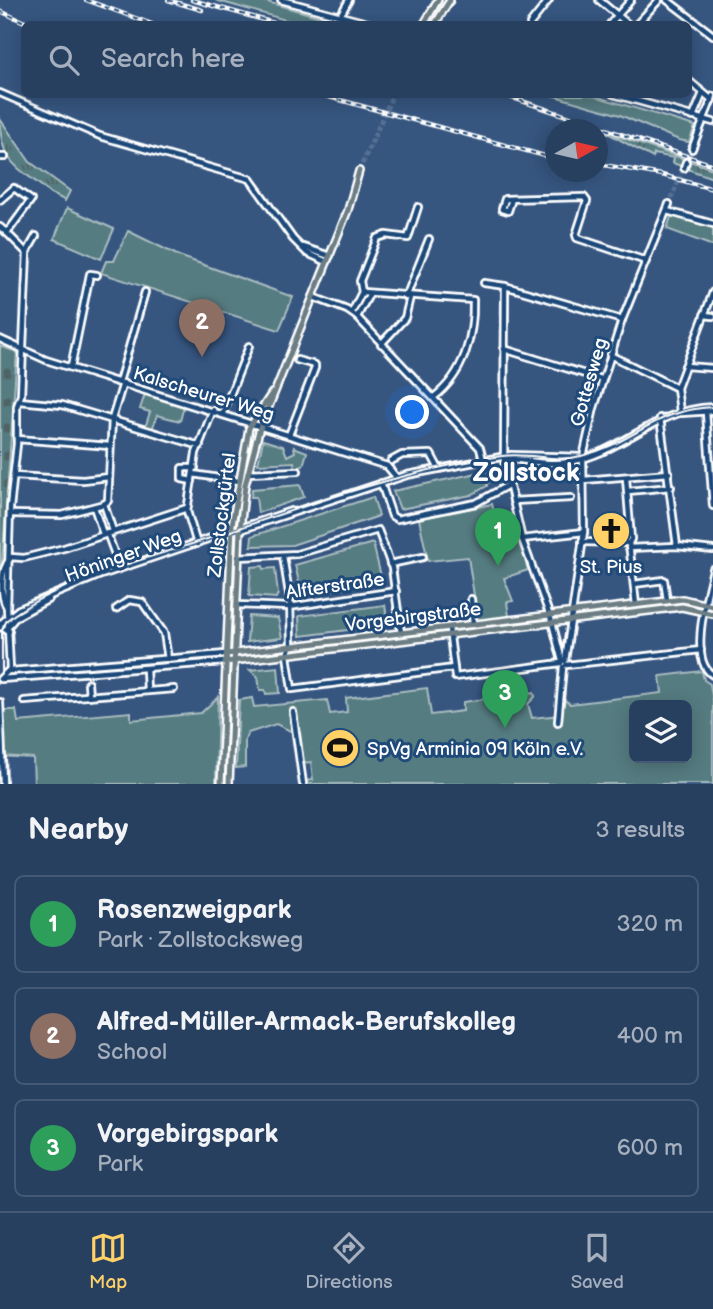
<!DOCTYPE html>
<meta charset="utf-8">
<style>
body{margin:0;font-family:"Balsamiq Sans",sans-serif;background:#304766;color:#f1f3f6}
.controls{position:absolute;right:21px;bottom:21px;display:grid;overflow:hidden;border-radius:10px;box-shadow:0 4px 18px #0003}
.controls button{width:63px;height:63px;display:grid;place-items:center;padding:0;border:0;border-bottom:2px solid #445975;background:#284060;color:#f1f3f6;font:35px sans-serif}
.compass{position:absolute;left:545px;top:119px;width:63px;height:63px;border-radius:50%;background:#284060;box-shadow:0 4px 18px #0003;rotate:82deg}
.you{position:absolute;left:413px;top:413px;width:24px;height:24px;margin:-18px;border:5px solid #fff;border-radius:50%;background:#1a73e8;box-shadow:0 0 0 10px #1a73e833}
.badge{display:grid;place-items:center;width:46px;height:46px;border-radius:50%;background:#ffd166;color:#fff;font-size:23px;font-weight:700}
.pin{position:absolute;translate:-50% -58px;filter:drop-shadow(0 2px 4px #0008)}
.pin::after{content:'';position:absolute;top:37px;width:24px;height:21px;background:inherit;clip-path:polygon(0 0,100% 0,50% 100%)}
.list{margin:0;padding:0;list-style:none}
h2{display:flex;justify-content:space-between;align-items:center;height:91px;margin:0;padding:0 28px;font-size:30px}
h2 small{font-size:23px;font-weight:400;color:#a5afbd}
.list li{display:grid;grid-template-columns:46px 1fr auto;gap:21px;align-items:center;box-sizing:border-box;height:98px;margin:0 14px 14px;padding:0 14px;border:2px solid #445975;border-radius:10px}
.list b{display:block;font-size:26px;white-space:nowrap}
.list p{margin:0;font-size:23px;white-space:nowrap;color:#a5afbd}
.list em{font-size:23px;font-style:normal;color:#a5afbd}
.icon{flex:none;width:38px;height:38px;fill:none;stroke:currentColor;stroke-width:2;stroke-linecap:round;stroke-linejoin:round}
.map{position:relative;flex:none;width:713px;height:784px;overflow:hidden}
.search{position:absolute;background:#284060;box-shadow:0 4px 18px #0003;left:21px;right:21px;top:21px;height:77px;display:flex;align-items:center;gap:18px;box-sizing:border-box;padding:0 24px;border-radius:10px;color:#a5afbd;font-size:26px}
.sheet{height:427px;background:#284060}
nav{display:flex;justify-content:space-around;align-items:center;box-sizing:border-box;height:98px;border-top:2px solid #445975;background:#284060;font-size:19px;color:#a5afbd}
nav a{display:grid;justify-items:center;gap:4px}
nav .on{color:#ffd166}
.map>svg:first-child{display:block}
</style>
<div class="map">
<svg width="713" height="784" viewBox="0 0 713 784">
<defs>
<pattern id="grass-tufts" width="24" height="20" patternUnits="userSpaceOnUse" patternTransform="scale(1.75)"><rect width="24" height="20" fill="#557b81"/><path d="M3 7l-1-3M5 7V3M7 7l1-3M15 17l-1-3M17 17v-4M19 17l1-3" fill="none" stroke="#506466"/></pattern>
<pattern id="cemetery-stones" width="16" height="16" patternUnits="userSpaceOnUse" patternTransform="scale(1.75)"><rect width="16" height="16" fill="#557b81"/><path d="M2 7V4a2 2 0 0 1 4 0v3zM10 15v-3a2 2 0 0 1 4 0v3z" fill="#506466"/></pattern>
</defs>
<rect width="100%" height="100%" fill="#365680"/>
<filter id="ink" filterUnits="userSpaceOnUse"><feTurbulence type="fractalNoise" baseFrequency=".0143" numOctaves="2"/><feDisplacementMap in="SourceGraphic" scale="14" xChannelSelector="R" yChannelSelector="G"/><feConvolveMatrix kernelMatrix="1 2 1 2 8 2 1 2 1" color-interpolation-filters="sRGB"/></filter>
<g filter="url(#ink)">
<g fill="url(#grass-tufts)" stroke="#aabdc0" stroke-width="2">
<path d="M0,119L30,162L70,191L65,201C60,197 55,196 50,193C20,167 0,166 0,119Z"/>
<path d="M606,132L713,169V178L687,169L689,163L683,161L681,166L673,163L674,158L654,154L653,158Z"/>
</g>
<path fill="url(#cemetery-stones)" stroke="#aabdc0" stroke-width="2" d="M0,346L17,352L0,592Z"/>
<g fill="#557b81" stroke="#aabdc0" stroke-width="2" fill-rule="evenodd">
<path d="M215,0H260L346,24H300Z"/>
<path d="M551,95H591L695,126L689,142L679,140L620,115Z"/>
<path d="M67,208L114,229L101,259L54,239Z"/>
<path d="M672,214L713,225V246L667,229Z"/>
<path d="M128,231L179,256L293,297L279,330L101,273L106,261H114Z"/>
<path d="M145,394L184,406L180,421L157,415L152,430L145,428L150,412L140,409Z"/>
<path d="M263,440L283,446L287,456L295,452L294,447L307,452L303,466L295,468L294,462L258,464Z"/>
<path d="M496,469L498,479L487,483V486L471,495L400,509L393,491Z"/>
<path d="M300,485L304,497L258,513L256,497H251L252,489Z"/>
<path d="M373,497L379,516L292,545L251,546L252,536Z"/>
<path d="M492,504L497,524L514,521L528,570L504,578L513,601L507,602L509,617L478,621L468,557L428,561L419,519Z"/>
<path d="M373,543L382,581L302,595L295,565Z"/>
<path d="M263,566L264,569L275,568L278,594L276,598L249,596L251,567Z"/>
<path d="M385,605L388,625L300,636L299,616Z"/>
<path d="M249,616L278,618L282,638L247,642Z"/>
<path d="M278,667L280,693L266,694L265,690H260L258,677L250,670Z"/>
<path d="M702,671L704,680L710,684L713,701V784H305V781L313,780L311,762L303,763L299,735L276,724L248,733L245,740V767L236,768L239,700L252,698L254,707L327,700L330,714L347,712L346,698L427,688L431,715L463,711V702L534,692L535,697L528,704L532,718L561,715L565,700L570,704L662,693L660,676ZM634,705H687V758H634Z"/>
<path d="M218,697L216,784H34L33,758L0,756L3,710H16L18,722L131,712V720L201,713Z"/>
</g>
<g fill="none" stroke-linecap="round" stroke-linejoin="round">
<g stroke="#546f93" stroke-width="4.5" stroke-dasharray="4.5 2" stroke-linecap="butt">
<path d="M686,162L692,149"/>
<path d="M669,204L684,168"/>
</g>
<path stroke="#546f93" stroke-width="5" stroke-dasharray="5 2.5" stroke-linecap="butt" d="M359,171L393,94"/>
<g stroke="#fff" stroke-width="10">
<g id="minor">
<path d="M281,0L371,24"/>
<path d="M599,0L628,24"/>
<path d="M667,0L713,35"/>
<path d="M340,16L349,0"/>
<path d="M530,24L549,0"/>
<path d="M610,24L631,0"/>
<path d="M637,24L659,0"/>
<path d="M688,80L712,100"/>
<path d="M0,93L100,136L250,179L293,239L307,253L327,262"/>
<path d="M613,94L713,122"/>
<path d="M693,117L703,93"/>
<path d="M692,149L713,96"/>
<path d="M0,157H5"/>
<path d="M684,168L686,162"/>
<path d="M0,200L14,188L31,200L7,233L0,227"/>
<path d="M502,209L505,199L584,197L587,201L576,235L577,238L646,261"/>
<path d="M502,209L508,211L512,199"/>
<path d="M667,211L713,224"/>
<path d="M7,233L26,252"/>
<path d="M303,247L330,256"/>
<path d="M27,252L36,236"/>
<path d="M484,283L505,286L622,320"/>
<path d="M505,286L504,461L522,539L552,622L562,661"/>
<path d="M362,292L473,300C474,336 464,374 434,397"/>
<path d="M313,297L347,310L357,317L480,448L483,460"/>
<path d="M406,297L429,239"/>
<path d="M352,312L362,292L360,281L377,238L386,235L408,238L418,207"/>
<path d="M704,315L713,316"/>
<path d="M357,317L370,293"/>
<path d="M0,339L46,360L387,466L397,478"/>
<path d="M381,344L405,318L410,297"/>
<path d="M504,349L601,379"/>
<path d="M610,355L677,388"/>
<path d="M685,366L713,368"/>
<path d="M71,367L90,274L97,275"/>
<path d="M119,382L145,292"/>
<path d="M19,401L62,405L200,446"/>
<path d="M680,412L677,388L713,292"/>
<path d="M706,412L713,506"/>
<path d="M223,413L249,346"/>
<path d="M681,413L713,411"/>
<path d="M660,418L677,546"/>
<path d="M289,435L315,368V365L297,360"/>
<path d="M17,439L110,446"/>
<path d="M504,458C525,460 549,466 569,462C625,452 651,410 713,407"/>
<path d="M391,461L402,455L431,454L439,469"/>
<path d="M248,473L298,471"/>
<path d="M193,474L238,481"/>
<path d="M15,476L83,480L109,477"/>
<path d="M626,478L631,539L629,543L636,605"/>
<path d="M584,480L669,473"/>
<path d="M192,481L182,479V468H195"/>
<path d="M381,483L392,516L397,519L476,503L510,484"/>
<path d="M628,491L671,487"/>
<path d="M513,501L571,498"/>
<path d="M94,507L103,534"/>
<path d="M11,514L62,515L104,504"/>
<path d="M240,530L407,475L511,455L583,457"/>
<path d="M113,531L104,504L108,501L112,419L123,383"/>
<path d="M107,533L120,568"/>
<path d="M522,539L584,532"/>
<path d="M582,542L629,543"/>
<path d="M197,544L187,511L196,453L213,410"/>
<path d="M629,548L677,546L713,550"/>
<path d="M283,556L290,600L291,644L287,655L292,689L454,668"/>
<path d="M10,557L24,558L64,548L187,508"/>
<path d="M238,557L297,554L378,530L392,568L401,633"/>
<path d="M390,564L423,557"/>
<path d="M713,569C708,592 687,661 713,675"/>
<path d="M634,584L664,580L667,600"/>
<path d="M471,599L473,625"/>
<path d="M237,605L289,607L396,591"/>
<path d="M7,607C0,597 0,569 10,559"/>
<path d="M116,609L129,600L142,602L164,633L168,659"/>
<path d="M0,624L19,609L101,575L291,511"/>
<path d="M10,624L16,617L49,599"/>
<path d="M0,627L9,631"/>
<path d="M449,628L455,677L561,663"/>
<path d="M565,661L584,532L583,457L594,408L622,320L669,204"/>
<path d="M566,665L701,650"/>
<path d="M146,669L147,691"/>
<path d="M10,671L226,654"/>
<path d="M0,679L10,669L7,607L10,508L17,444V406L21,395L27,252"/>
<path d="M1,679L225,662"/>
<path d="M88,683L89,696"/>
<path d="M24,701L174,689"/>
<path d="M0,702L3,784"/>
<path d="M293,712L303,784"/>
<path d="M558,722L563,667"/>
</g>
</g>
<g stroke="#fff" stroke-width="10">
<g id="major">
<path d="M424,24L438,0"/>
<path d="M435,24L450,0"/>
<path d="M226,654L683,599L713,606"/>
<path d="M225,662L682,607L713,614"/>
<path d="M221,784L232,525L249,428L272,393"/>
<path d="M229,784L240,530L245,485L259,431L348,210L359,171"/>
</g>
</g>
<use href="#minor" stroke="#1f4a7a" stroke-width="4.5"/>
<use href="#major" stroke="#6c7e84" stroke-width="5"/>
<path stroke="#fff" stroke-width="2" d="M2,670V630L7,620C55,582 140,561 198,542C298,509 397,471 502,456C529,452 556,463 581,456C635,443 652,410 713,407"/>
<g stroke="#fff" stroke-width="4.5">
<g id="rail">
<path d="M86,0L152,24"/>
<path d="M168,0L202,10"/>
<path d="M192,0L278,24"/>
<path d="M0,11L29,24"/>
<path d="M318,94L556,159"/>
<path d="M501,94L713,165"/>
<path d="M598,164L662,175L713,189"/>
</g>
</g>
<use href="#rail" stroke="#1f4a7a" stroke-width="2" stroke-dasharray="5" stroke-linecap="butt"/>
</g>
</g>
<defs>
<g id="church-disc" transform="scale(2.0125)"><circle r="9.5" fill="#ffd166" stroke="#1f4a7a"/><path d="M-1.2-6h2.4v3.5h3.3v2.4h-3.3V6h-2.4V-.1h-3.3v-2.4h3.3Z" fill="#111"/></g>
<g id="stadium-disc" transform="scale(2.0125)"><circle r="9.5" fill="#ffd166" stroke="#1f4a7a"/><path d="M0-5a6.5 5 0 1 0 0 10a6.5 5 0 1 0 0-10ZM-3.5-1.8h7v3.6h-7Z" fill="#111"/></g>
</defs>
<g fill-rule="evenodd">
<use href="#church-disc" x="611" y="531"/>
<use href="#stadium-disc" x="340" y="748"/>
</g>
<g text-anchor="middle" stroke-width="6" stroke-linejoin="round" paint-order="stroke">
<g font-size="19" fill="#fff" stroke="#1f4a7a">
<text transform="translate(588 382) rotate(-74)" y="7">Gottesweg</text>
<text transform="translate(204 393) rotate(17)" y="7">Kalscheurer Weg</text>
<text transform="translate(221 515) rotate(-83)" y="7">Zollstockgürtel</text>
<text transform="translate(123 555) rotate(-20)" y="7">Höninger Weg</text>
<text transform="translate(335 585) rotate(-8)" y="7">Alfterstraße</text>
<text transform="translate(413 616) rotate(-7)" y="7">Vorgebirgstraße</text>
</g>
<g font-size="19" fill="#fff" stroke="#1f4a7a">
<text x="611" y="573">St. Pius</text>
<text x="367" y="755" text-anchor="start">SpVg Arminia 09 Köln e.V.</text>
</g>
<g font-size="26" font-weight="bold" fill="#fff" stroke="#1f4a7a">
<text x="526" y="481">Zollstock</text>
</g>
</g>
</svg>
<div class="controls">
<button><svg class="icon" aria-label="layers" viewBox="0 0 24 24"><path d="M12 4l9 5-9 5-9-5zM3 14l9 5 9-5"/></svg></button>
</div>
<svg class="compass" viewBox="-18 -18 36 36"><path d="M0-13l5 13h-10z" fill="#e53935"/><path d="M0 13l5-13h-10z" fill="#a5afbd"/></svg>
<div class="you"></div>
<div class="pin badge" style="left:498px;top:566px;background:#2e9e5b">1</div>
<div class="pin badge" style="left:202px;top:357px;background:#8d6e63">2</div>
<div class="pin badge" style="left:505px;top:728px;background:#2e9e5b">3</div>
<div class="search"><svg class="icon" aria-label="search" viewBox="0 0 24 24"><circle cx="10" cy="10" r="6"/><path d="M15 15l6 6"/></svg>Search here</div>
</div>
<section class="sheet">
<h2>Nearby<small>3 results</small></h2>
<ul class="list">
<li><span class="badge" style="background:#2e9e5b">1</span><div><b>Rosenzweigpark</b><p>Park · Zollstocksweg</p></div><em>320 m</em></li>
<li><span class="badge" style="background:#8d6e63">2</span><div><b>Alfred-Müller-Armack-Berufskolleg</b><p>School</p></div><em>400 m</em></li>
<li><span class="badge" style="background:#2e9e5b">3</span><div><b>Vorgebirgspark</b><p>Park</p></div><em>600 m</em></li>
</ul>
</section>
<nav>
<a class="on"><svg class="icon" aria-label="map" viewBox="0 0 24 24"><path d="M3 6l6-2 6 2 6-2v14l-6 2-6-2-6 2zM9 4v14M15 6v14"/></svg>Map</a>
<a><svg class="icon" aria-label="directions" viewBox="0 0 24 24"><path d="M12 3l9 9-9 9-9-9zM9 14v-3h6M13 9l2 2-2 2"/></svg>Directions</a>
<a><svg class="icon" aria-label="saved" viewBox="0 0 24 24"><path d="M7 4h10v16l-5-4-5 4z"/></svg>Saved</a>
</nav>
